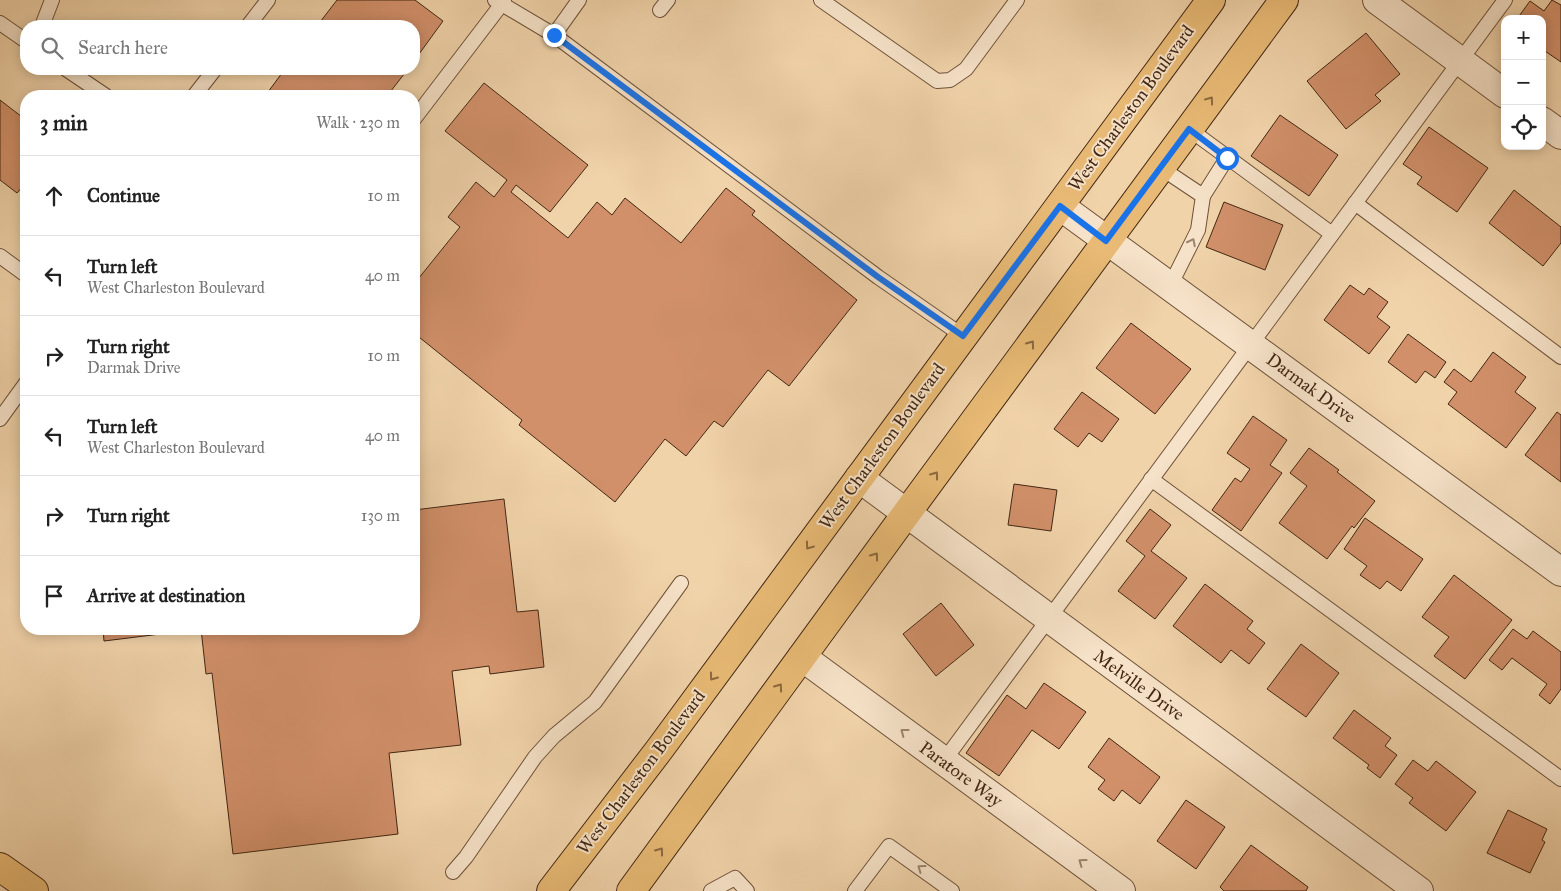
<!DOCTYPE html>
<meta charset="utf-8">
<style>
body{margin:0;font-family:"IM FELL Great Primer",serif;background:#f6f6f6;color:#222}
.controls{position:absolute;right:15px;top:15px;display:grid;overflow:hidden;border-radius:10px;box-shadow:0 2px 12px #0003}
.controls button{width:45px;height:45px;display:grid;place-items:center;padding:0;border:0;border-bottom:1px solid #e0e0e0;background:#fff;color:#222;font:25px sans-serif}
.stop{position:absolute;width:15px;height:15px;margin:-11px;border:4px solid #1a73e8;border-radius:50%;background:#fff}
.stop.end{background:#1a73e8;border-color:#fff;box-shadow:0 1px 5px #0008}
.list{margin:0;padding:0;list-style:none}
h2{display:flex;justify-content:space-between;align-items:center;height:65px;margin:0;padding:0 20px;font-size:21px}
h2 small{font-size:16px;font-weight:400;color:#767676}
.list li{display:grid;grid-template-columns:32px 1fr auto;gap:15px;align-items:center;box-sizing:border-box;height:80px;padding:0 20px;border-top:1px solid #e0e0e0}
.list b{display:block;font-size:19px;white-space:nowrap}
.list p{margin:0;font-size:16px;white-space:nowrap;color:#767676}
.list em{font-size:16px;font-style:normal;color:#767676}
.icon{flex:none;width:28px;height:28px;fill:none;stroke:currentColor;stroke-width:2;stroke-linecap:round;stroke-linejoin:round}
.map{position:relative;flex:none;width:1561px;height:891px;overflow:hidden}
.search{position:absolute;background:#fff;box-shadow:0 2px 12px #0003;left:20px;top:20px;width:400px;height:55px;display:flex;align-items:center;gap:12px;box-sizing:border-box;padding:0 18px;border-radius:20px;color:#767676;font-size:19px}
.panel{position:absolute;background:#fff;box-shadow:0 2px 12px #0003;left:20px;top:90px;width:400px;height:545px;border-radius:20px}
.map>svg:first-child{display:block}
</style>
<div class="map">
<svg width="1561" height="891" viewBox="0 0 1561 891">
<rect width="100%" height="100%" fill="#f1d3aa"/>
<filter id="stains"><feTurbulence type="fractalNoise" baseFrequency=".004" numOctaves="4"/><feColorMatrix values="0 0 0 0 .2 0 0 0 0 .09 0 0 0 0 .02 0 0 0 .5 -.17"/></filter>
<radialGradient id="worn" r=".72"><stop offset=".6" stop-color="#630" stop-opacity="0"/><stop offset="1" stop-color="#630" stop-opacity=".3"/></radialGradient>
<g fill="#d1906a" stroke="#432713">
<path d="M337,0H415L443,21L414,61V26H317Z"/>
<path d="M1552,0L1561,5V62L1542,49V19H1517L1530,1L1544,11Z"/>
<path d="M1366,33L1400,74L1375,95L1381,101L1346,129L1307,81Z"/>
<path d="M285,69H408L387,96H265Z"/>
<path d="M484,83L588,165L550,212L516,185L511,192L568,238L597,202L612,215L625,198L681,243L726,188L755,211L752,215L857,300L789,386L768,370L723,427L714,421L686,456L665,439L615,502L519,425L522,420L414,333V284L460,227L448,217L476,182L494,197L507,180L445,131Z"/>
<path d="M0,100L26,120V186L24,185L17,193L0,180Z"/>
<path d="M1280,115L1338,155L1309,196L1251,156Z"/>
<path d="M1429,127L1488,168L1457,212L1417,184L1422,177L1403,164Z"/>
<path d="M1514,190L1561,227V243L1543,266L1489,223Z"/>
<path d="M1224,202L1283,225L1265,270L1206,247Z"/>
<path d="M1350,285L1364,295L1369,288L1388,302L1377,317L1390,327L1369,354L1324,320Z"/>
<path d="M1131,323L1191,369L1155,414L1096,368Z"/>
<path d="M1408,334L1446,362L1435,378L1425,371L1416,383L1388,362Z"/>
<path d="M1493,352L1526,377L1515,392L1536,408L1506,448L1448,404L1457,392L1444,382L1454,369L1471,382Z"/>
<path d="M1082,392L1119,419L1102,442L1089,433L1078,447L1054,429Z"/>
<path d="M1557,412L1561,415V482L1525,455Z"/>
<path d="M1253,416L1287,440L1270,465L1282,473L1241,531L1212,510L1235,478L1241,482L1250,469L1227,453Z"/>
<path d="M1309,448L1339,470L1337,472L1375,501L1354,528L1352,526L1327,559L1279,523L1307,486L1290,473Z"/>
<path d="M1014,484L1057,490L1051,531L1008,525Z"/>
<path d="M504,499L517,612L538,610L544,667L490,674L489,666L452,671L461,745L389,753L398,834L233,854L212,673L206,674L201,629L104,641L103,629H414V510Z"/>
<path d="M1150,509L1171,525L1151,551L1187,578L1155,619L1118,591L1145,556L1126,541Z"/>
<path d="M1365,518L1423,559L1401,591L1387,581L1380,589L1360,575L1367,566L1344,549Z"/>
<path d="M1454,575L1512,620L1465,679L1434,656L1449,637L1422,617Z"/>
<path d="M1205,584L1253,621L1247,629L1265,643L1249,664L1231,650L1221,663L1173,626Z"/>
<path d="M941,603L974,645L936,676L903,634Z"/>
<path d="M1513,629L1527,639L1533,631L1561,652V689L1550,704L1539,695L1547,684L1512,658L1502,670L1489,660Z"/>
<path d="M1301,644L1339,673L1306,717L1267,689Z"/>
<path d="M1044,683L1086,712L1059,749L1032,730L999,776L966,753L1007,695L1026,709Z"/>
<path d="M1354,710L1391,738L1385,746L1397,755L1380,778L1367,768L1369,765L1333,738Z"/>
<path d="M1109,738L1160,777L1140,804L1122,790L1114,801L1098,789L1105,780L1088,767Z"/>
<path d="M1413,760L1428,771L1436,761L1476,792L1446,831L1409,803L1413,798L1395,784Z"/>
<path d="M1186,800L1225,827L1196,869L1157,841Z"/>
<path d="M1508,810L1547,829L1542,840L1545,842L1530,873L1487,853Z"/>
<path d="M1251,845L1308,887L1306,891H1224L1220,887Z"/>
</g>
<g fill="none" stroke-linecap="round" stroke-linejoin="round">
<g stroke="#6e5239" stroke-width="16">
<g id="lane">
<path d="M495,0L554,35L579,0"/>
<path d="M821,0L937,81L950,80L966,69L1017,0"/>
<path d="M660,10L668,0"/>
<path d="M0,23L26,41"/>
<path d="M42,26L52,0"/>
<path d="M248,26L268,0"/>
<path d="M554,35L878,277L963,336"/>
<path d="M66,69L106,96"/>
<path d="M194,96L215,69"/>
<path d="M414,119L501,5L504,0"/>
<path d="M1189,129L1332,234"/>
<path d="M1161,168L1203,196L1198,230L1170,286"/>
<path d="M1203,196L1227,158"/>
<path d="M1355,203L1561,357"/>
<path d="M0,256L26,275"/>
<path d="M0,419L26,383"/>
<path d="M1151,479L1561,779"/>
<path d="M943,762L1505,0"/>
<path d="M453,872L466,857L535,757L554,736L595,702L681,583"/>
<path d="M711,891L735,878L747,891"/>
<path d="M855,891L889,846L952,891"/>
</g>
</g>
<g stroke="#6e5239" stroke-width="30">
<g id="street">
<path d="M1377,0L1505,94"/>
<path d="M1542,121L1561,135"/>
<path d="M1060,206L1561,572"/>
<path d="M859,478L1419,891"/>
<path d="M802,657L1121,891"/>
</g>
</g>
<g stroke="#432713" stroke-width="30">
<g id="primary">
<path d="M0,867L34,891"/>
<path d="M551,891L659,750L1211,0"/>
<path d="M631,891L906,514L1284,0"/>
</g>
</g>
<use href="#lane" stroke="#f6e2c8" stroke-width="14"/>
<use href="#street" stroke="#f6e2c8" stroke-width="28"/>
<use href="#primary" stroke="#e8ba75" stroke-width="28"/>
</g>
<defs><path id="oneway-chevron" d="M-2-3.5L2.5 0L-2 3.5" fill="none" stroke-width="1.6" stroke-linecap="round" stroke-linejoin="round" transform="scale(1.25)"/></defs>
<g stroke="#8d693f">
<use href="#oneway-chevron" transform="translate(1210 100) rotate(-54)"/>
<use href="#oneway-chevron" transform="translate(1031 344) rotate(-54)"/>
<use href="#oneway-chevron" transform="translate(935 475) rotate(-54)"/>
<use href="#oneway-chevron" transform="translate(809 546) rotate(126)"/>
<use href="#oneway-chevron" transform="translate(875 556) rotate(-54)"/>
<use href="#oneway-chevron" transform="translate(713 677) rotate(126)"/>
<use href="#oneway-chevron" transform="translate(779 687) rotate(-54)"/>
<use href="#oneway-chevron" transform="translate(660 851) rotate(-54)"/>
</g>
<g stroke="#9c846e">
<use href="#oneway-chevron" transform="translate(1192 242) rotate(-63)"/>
<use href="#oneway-chevron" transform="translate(904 732) rotate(-143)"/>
<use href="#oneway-chevron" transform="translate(1082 862) rotate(-144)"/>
<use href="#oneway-chevron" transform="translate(921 868) rotate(-144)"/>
</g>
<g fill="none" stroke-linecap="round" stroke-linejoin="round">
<path stroke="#1a73e8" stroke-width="6" d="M554,35L878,277L963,336L1060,206L1106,241L1189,129L1227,158"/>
</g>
<g text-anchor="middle" stroke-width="4" stroke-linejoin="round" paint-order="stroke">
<g font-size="18" fill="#432713" stroke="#f6e2c8">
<text transform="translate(1131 108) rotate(-54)" y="6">West Charleston Boulevard</text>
<text transform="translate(1311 388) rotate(36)" y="6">Darmak Drive</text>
<text transform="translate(882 446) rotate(-54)" y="6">West Charleston Boulevard</text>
<text transform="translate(1139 685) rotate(36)" y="6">Melville Drive</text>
<text transform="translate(641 772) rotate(-53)" y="6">West Charleston Boulevard</text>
<text transform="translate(961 774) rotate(36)" y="6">Paratore Way</text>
</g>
</g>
<rect width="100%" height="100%" filter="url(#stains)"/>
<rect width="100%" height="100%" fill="url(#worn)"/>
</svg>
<div class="controls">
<button>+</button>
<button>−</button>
<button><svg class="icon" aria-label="locate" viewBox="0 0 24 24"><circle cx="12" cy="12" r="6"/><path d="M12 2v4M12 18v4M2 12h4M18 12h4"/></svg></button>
</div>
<div class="stop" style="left:1227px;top:158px"></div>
<div class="stop end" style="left:554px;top:35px"></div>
<div class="search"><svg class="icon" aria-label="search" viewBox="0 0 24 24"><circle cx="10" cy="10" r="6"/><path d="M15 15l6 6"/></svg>Search here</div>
<section class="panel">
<h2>3 min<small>Walk · 230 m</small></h2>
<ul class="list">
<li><svg class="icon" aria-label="ahead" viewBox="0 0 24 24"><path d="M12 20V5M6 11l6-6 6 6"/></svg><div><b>Continue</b></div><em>10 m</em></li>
<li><svg class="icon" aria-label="left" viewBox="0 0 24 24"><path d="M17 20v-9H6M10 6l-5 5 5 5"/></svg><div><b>Turn left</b><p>West Charleston Boulevard</p></div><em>40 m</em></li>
<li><svg class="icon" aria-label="right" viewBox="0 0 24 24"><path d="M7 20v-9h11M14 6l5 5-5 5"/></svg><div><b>Turn right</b><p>Darmak Drive</p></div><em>10 m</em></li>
<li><svg class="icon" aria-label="left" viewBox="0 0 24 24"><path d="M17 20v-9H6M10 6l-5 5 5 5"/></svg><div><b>Turn left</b><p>West Charleston Boulevard</p></div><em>40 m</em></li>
<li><svg class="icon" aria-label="right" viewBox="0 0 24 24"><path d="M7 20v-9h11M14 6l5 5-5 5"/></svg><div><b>Turn right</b></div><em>130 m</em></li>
<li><svg class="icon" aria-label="arrive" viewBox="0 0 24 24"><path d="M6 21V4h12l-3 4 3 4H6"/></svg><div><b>Arrive at destination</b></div></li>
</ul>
</section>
</div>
